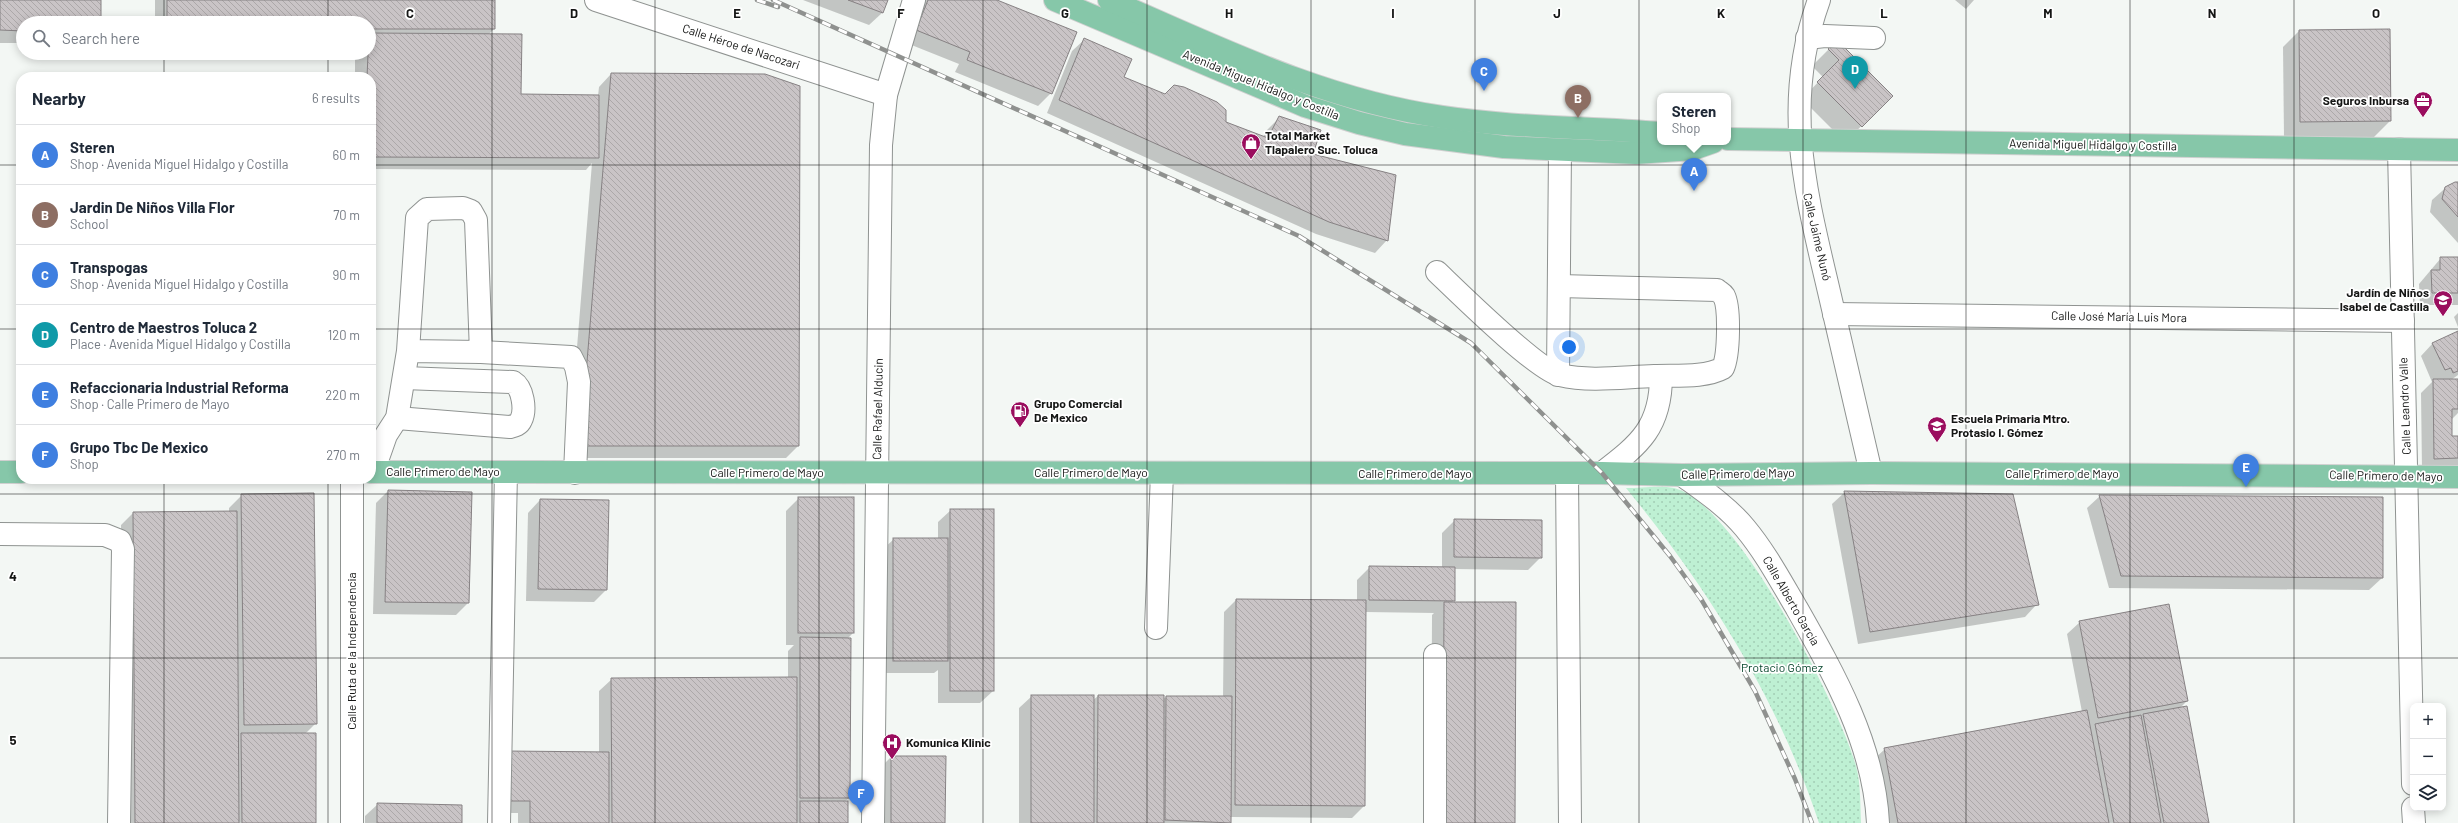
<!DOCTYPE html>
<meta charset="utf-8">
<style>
body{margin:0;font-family:Barlow,sans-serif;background:#f2f2f3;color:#1f2937}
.controls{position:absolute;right:12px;bottom:12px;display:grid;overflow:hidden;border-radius:8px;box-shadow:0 2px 10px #0003}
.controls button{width:36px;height:36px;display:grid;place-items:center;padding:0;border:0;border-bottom:1px solid #e0e1e3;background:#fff;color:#1f2937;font:20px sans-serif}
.you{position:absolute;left:1569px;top:347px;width:14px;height:14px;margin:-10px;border:3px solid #fff;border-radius:50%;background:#1a73e8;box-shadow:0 0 0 6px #1a73e833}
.badge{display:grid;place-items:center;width:26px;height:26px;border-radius:50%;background:#9a0d5e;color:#fff;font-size:13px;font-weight:700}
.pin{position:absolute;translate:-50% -33px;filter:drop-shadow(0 1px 2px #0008)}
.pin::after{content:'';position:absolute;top:21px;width:14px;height:12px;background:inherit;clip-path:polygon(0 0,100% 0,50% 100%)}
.popup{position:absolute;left:1657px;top:93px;width:74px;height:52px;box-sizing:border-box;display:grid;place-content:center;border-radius:8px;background:#fff;filter:drop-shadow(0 1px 3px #0005);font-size:13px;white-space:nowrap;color:#747a83}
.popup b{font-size:15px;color:#1f2937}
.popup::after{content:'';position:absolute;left:50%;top:100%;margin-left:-8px;border:8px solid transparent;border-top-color:#fff}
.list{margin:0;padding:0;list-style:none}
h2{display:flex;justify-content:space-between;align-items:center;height:52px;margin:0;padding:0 16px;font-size:17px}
h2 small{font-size:13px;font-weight:400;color:#747a83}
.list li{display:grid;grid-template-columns:26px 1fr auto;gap:12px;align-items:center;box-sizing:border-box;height:60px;padding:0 16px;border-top:1px solid #e0e1e3}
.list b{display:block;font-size:15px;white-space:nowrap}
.list p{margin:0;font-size:13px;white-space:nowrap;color:#747a83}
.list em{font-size:13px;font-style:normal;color:#747a83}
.icon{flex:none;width:22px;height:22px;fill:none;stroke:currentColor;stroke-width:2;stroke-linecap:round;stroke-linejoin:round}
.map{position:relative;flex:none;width:2458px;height:823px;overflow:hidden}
.search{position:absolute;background:#fff;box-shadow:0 2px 10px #0003;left:16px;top:16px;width:360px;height:44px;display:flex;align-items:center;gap:10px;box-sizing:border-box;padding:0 14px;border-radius:22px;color:#747a83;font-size:15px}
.panel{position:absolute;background:#fff;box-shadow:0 2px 10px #0003;left:16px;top:72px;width:360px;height:412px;border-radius:16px}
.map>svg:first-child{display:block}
</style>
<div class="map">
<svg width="2458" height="823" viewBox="0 0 2458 823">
<defs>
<pattern id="park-dots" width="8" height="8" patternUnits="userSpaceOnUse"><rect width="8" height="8" fill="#bef0d3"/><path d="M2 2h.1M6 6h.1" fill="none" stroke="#a2cdb4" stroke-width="1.8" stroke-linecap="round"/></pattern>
<pattern id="building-back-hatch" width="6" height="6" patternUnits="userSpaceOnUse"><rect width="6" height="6" fill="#c9c4c6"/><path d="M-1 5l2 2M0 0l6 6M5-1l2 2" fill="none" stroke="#aca8a9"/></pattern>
</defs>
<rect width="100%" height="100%" fill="#f3f7f4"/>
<path fill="url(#park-dots)" d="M1626,488C1641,488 1660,485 1674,488C1735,502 1840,707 1856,766C1861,784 1860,805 1861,823H1819C1778,699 1708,588 1626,488Z"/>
<g fill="#0003">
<path d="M0,0H100V23H23V43H0Z"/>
<path d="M155,0H494V29L488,35L520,95L598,96L599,87L611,74L798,446L786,458H568L592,163L586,170L371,169V77H355V53H369V23H155Z"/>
<path d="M803,0H887L882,13L869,25Z"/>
<path d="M921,0H994L1051,93L1038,106L955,72L959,64L904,42Z"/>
<path d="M1955,0H1974L1966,9Z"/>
<path d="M2299,31L2390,121L2374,137L2284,138L2283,47Z"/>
<path d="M1085,39L1122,78L1225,122L1263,137L1267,130L1280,117L1387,240L1375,253L1316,234L1047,113L1072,51Z"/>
<path d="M1837,41L1892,96L1845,142L1802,99L1823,77L1812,66Z"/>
<path d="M2450,184H2458V243L2430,212L2432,200Z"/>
<path d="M2441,258H2458V305H2420L2419,284Z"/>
<path d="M2458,313V327L2454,317Z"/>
<path d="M2458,334V375L2451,380H2458V413L2451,420V437H2458V470L2422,471L2421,393L2432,382L2421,356L2433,343Z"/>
<path d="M388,491L468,603L456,615L373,614L376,503Z"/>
<path d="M1845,492L2037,604L2025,617L1858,644L1832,504Z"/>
<path d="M242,495L316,723L305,734L315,823H123L121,525L133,513L229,512V508Z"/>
<path d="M2100,496L2382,578L2369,590L2109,588L2087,508Z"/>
<path d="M799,498H853V633L847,639L849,798L844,802L847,823H518V813H494V765L599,753V691L612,679L788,678V651L794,645H786V511Z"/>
<path d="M540,500L606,590L594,602L526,601L528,513Z"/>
<path d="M951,510L993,691L980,703H938V670L934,673H881V551L894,539H938V522Z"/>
<path d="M1455,520L1541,557L1528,570L1454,569V600L1451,603L1514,823H1431L1432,615L1434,613L1365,612L1364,806L1352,818L1230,817V823H1019V708L1032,696L1093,700L1098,696L1163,699L1166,697H1223L1224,612L1236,600L1357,601V580L1370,567L1442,568V533Z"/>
<path d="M2080,622L2187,701L2179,709L2208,823H1884L1872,761L1885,749L2082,712L2067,634Z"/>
<path d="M891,757L944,823H879V769Z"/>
<path d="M378,804L461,823H365V816Z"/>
</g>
<g fill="url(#building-back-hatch)" stroke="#868183">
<path d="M0,0H101V23H23V31L0,30Z"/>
<path d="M167,0H495V29H369V23H167Z"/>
<path d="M848,0H888L883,13Z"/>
<path d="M928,0H997L1077,32L1052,94L967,60L970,52L916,30Z"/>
<path d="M2390,29L2391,121L2300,122L2299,30Z"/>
<path d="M369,33L522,34L521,94L599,95V158L371,157V77H367Z"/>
<path d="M1084,38L1132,59L1124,77L1165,94L1174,85L1184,87L1217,102L1226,110V122L1268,138L1279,116L1321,130L1313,154L1396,175L1388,241L1329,222L1059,100Z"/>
<path d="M1837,40L1893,96L1862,127L1817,82L1839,60L1828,49Z"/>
<path d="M611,73L765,74L800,86L799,446H580Z"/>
<path d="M2455,182H2458V217L2442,199L2445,187Z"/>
<path d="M2440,257H2458V293H2432L2431,270H2440Z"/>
<path d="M2458,331V371L2453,373L2451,368L2445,370L2432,343Z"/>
<path d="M2433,379H2458V409H2452V436H2458V458L2434,459Z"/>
<path d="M388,490L472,492L469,603L385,602Z"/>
<path d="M1844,491L2013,494L2039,605L1870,632Z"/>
<path d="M314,493L317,724L244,725L241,494Z"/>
<path d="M2099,495L2383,497V578L2121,576Z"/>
<rect x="798" y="497" width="56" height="136"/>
<path d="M540,499L609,500L607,590L538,589Z"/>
<rect x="950" y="509" width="44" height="182"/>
<path d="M237,511L239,823H135L133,512Z"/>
<path d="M1454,519L1542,520V558L1454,557Z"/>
<rect x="893" y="538" width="55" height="123"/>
<path d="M1369,566L1455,567V601L1369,600Z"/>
<path d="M1236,599L1366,600L1365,806L1235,805Z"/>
<path d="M1444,602H1516L1515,823H1443Z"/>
<path d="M2169,604L2188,701L2098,718L2079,621Z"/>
<path d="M800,637L851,638L850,798H800Z"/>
<path d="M797,677V823H612L611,678Z"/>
<rect x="1031" y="695" width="63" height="128"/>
<path d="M1098,695H1164V823H1097Z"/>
<path d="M1166,696H1232L1231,823L1165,820Z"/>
<path d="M2187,706L2209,823H2164L2143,714Z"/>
<path d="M2087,710L2109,823H1898L1884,748Z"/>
<path d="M2141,715L2161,823H2114L2095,724Z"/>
<path d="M241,733H316V823H242Z"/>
<path d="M506,751L609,752V823H530V801H506Z"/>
<path d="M891,756H946L945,823H891Z"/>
<rect x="800" y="801" width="48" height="22"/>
<path d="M377,803L462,805V823H377Z"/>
</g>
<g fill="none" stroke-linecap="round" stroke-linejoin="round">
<g stroke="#8f9391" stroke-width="24">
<g id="minor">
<path d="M596,0L886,95"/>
<path d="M1819,0C1781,105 1806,193 1830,296C1844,355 1857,414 1871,473"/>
<path d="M1807,38L1825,36L1874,38"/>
<path d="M2399,149L2413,784"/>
<path d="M1437,272C1458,292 1538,371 1560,375C1590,382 1623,377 1654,376C1675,375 1705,378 1723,368C1729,355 1730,308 1724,296C1722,293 1719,292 1717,290L1559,286"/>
<path d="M1834,314L2403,321"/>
<path d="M481,352L571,357L576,367L579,382L575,473"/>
<path d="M1558,375L1560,150"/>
<path d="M397,418L510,427C514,426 519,425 521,420C526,410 523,388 513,382L404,378"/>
<path d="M373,472L386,435L397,418L408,351L417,218L427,209L463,208L471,211L476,220L481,352L408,351"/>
<path d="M1602,473C1640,444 1661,427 1661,376"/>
<path d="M1567,474L1570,823"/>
<path d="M1682,475C1704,491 1728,507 1745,528C1765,552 1780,580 1796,607C1834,674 1874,744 1878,823"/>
<path d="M0,534L105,535L120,541L123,549L119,823"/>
<path d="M1156,628L1162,473"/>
<path d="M2413,808L2414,823"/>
<path d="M352,823V479"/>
<path d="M499,823L506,472"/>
<path d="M873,823L881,145L886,95L914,0"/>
<path d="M1435,823V655"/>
</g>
</g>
<g stroke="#d0d0d0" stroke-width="24">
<g id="major">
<path d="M1055,0L1305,106L1359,123L1405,134L1504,147L1636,153L1693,149L1713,142"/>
<path d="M1109,0C1217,47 1324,100 1442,117C1514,128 1588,127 1660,133"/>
<path d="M1728,139L2458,150"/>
<path d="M0,472H21"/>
<path d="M371,472L1602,473L1682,475L1871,473L2458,477"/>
</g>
</g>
<use href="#minor" stroke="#fff" stroke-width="22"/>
<use href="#major" stroke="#86c7a9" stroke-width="22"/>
<g stroke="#8f918f" stroke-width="4.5">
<g id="rail">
<path d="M757,0L778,7"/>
<path d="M773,0L1299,236L1471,343L1602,473L1670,556L1701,599L1755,691L1795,779L1812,823"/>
</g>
</g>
<use href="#rail" stroke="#fff" stroke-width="3" stroke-dasharray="9" stroke-linecap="butt"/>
</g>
<path fill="none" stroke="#151615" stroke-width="1" stroke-opacity="0.55" d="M164,0V23M328,0V23M492,0V823M655,0V823M819,0V823M983,0V823M1147,0V823M1311,0V823M1475,0V823M1639,0V823M1803,0V823M1966,0V823M2130,0V823M2294,0V823M164,53V77M328,53V77M0,165H21M371,165H2458M0,329H21M371,329H2458M164,479V823M328,479V823M0,494H2458M0,658H2458"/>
<defs>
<g id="office-pin" transform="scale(1)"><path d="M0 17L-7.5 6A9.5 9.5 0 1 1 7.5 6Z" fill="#9a0d5e" stroke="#fff"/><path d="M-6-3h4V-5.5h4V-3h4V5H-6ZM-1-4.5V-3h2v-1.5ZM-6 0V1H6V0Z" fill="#fff"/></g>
<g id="shop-pin" transform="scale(1)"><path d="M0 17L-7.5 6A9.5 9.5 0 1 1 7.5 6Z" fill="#9a0d5e" stroke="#fff"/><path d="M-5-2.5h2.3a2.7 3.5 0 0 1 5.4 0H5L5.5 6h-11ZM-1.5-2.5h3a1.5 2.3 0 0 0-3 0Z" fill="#fff"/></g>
<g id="school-pin" transform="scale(1)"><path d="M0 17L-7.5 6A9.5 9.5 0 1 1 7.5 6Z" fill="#9a0d5e" stroke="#fff"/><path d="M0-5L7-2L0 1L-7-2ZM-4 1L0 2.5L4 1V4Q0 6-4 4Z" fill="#fff"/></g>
<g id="fuel-pin" transform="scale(1)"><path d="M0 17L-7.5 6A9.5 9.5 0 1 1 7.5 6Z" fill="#9a0d5e" stroke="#fff"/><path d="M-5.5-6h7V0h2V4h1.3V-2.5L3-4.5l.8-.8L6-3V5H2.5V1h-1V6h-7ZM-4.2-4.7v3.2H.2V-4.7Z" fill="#fff"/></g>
<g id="hospital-pin" transform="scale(1)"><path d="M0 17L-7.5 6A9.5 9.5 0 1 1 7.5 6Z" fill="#9a0d5e" stroke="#fff"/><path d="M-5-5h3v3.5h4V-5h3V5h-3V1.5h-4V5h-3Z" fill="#fff"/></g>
</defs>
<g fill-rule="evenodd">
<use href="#office-pin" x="2423" y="101"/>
<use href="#shop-pin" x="1251" y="143"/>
<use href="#school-pin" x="2443" y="300"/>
<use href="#fuel-pin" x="1020" y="411"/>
<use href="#school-pin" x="1937" y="426"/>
<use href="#hospital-pin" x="892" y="743"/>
</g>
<g text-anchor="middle" stroke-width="3.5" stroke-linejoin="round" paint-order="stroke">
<g font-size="12" fill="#151615" stroke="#fff">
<text transform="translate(741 47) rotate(18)" y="4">Calle Héroe de Nacozari</text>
<text transform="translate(1261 85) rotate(22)" y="4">Avenida Miguel Hidalgo y Costilla</text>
<text transform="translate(2093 145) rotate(1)" y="4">Avenida Miguel Hidalgo y Costilla</text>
<text transform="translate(1817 237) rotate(77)" y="4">Calle Jaime Nunó</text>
<text transform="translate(2119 317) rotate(1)" y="4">Calle José María Luis Mora</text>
<text transform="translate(2405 406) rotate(-92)" y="4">Calle Leandro Valle</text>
<text transform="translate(878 409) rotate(-89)" y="4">Calle Rafael Alducin</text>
<text x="443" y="476">Calle Primero de Mayo</text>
<text x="767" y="477">Calle Primero de Mayo</text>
<text x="1091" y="477">Calle Primero de Mayo</text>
<text x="1415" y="478">Calle Primero de Mayo</text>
<text transform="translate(1738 474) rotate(-1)" y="4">Calle Primero de Mayo</text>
<text x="2062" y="478">Calle Primero de Mayo</text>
<text transform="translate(2386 476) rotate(1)" y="4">Calle Primero de Mayo</text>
<text transform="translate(1791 601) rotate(60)" y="4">Calle Alberto García</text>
<text transform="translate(352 651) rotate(-90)" y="4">Calle Ruta de la Independencia</text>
</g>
<g font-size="12" font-weight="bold" fill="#151615" stroke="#fff" text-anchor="start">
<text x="2409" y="105" text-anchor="end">Seguros Inbursa</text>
<text x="1265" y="140">Total Market<tspan x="1265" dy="14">Tlapalero Suc. Toluca</tspan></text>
<text x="2429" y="297" text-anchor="end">Jardín de Niños<tspan x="2429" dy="14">Isabel de Castilla</tspan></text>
<text x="1034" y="408">Grupo Comercial<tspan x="1034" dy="14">De Mexico</tspan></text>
<text x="1951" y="423">Escuela Primaria Mtro.<tspan x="1951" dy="14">Protasio I. Gómez</tspan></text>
<text x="906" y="747">Komunica Klinic</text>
</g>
<g font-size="12" fill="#05452b" stroke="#fff">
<text x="1782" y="672">Protacio Gómez</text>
</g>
</g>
<g font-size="13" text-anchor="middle" font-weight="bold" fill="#151615" stroke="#fff" stroke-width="3.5" stroke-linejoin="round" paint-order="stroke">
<text x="410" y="18">C</text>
<text x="574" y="18">D</text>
<text x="737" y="18">E</text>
<text x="901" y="18">F</text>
<text x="1065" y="18">G</text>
<text x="1229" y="18">H</text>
<text x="1393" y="18">I</text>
<text x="1557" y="18">J</text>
<text x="1721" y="18">K</text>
<text x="1884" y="18">L</text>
<text x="2048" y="18">M</text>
<text x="2212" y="18">N</text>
<text x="2376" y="18">O</text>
<text x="13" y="581">4</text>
<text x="13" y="745">5</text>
</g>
</svg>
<div class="controls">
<button>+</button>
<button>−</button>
<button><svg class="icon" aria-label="layers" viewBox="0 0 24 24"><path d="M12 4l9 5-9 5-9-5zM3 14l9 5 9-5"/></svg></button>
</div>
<div class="you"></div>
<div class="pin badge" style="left:1694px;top:191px;background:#3f7fe0">A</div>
<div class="popup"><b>Steren</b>Shop</div>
<div class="pin badge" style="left:1578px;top:118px;background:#8d6e63">B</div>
<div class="pin badge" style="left:1484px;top:91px;background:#3f7fe0">C</div>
<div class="pin badge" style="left:1855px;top:89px;background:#0f9aa8">D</div>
<div class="pin badge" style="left:2246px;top:487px;background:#3f7fe0">E</div>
<div class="pin badge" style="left:861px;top:813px;background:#3f7fe0">F</div>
<div class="search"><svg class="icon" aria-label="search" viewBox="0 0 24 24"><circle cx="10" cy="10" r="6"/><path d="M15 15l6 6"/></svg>Search here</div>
<section class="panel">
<h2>Nearby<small>6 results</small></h2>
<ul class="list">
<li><span class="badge" style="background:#3f7fe0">A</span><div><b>Steren</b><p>Shop · Avenida Miguel Hidalgo y Costilla</p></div><em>60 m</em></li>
<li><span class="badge" style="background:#8d6e63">B</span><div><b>Jardin De Niños Villa Flor</b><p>School</p></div><em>70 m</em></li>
<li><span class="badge" style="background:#3f7fe0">C</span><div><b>Transpogas</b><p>Shop · Avenida Miguel Hidalgo y Costilla</p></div><em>90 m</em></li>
<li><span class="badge" style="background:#0f9aa8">D</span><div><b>Centro de Maestros Toluca 2</b><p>Place · Avenida Miguel Hidalgo y Costilla</p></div><em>120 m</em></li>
<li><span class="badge" style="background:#3f7fe0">E</span><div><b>Refaccionaria Industrial Reforma</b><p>Shop · Calle Primero de Mayo</p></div><em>220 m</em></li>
<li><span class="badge" style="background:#3f7fe0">F</span><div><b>Grupo Tbc De Mexico</b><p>Shop</p></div><em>270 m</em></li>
</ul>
</section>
</div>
